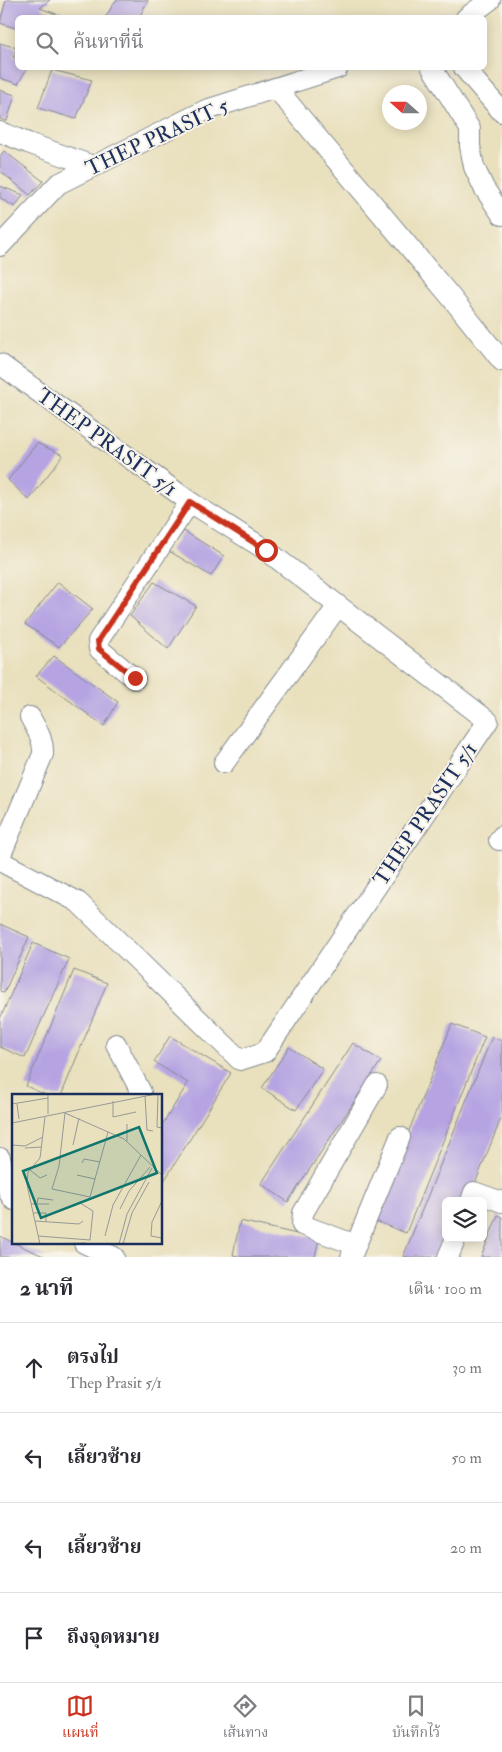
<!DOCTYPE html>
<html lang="th">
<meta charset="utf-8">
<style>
body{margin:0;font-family:"IM FELL Double Pica","Noto Serif Thai",serif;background:#f2f2f3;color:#2b2b33}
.controls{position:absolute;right:15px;bottom:15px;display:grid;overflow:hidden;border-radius:8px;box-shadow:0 2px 12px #0003}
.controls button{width:45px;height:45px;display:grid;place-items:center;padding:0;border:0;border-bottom:1px solid #e1e1e2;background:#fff;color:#2b2b33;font:25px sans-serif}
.compass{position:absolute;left:382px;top:85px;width:45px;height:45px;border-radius:50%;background:#fff;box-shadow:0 2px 12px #0003;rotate:291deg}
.stop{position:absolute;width:15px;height:15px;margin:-11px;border:4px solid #c8321e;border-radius:50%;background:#fff}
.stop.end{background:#c8321e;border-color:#fff;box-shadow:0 1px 5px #0008}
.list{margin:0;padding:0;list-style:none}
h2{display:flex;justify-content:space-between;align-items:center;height:65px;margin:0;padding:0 20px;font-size:21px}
h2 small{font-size:16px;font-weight:400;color:#7c7c81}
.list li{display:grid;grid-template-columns:32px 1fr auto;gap:15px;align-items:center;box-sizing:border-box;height:90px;padding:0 20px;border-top:1px solid #e1e1e2}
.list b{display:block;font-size:19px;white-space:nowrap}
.list p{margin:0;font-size:16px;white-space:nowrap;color:#7c7c81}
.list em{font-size:16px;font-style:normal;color:#7c7c81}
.icon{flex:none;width:28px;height:28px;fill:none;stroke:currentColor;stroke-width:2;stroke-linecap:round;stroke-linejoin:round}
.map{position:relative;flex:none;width:502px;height:1257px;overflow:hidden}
.search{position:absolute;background:#fff;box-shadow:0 2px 12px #0003;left:15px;right:15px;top:15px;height:55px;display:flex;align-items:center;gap:12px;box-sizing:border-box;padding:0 18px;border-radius:8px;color:#7c7c81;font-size:19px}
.sheet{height:425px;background:#fff}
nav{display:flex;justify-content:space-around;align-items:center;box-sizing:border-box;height:70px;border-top:1px solid #e1e1e2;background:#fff;font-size:14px;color:#7c7c81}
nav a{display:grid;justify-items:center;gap:2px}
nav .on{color:#c8321e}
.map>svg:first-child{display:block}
</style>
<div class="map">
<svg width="502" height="1257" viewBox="0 0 502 1257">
<rect width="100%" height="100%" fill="#f7f3e8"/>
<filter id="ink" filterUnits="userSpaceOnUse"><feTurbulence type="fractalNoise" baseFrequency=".02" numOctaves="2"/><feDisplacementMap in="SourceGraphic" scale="10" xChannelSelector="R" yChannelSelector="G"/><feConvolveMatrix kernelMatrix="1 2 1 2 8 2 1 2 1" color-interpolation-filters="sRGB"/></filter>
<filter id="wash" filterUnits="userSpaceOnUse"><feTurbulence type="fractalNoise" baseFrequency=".0096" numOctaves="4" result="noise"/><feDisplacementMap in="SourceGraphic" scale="20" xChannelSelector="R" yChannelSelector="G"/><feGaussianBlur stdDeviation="1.12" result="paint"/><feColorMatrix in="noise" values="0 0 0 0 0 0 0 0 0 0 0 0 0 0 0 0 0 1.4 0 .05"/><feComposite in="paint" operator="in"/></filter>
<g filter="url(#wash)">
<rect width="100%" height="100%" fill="#e9e0bd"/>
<g id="blocks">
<g fill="#b6a4e2">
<path d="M6,0H50L40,8L67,18H18V29L0,23Z"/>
<path d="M116,0H148L139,18H105Z"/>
<path d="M0,43L17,48L13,57L18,59V68H27L18,84L0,78Z"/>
<path d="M52,70L92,80L76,119L38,108Z"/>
<path d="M0,90L15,95L7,121L0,119Z"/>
<path d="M4,151L43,181L30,195L0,171V156Z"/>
<path d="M0,186L23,195L15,207L0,198Z"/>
<path d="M37,443L63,455L29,500L8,480Z"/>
<path d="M184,531L224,556L211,576L169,551Z"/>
<path d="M58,582L93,609L59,647L25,624Z"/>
<path d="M154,582L196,606L168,649L130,616Z"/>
<path d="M54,656L118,702L104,726L36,676Z"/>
<path d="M0,924L29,937L4,993L0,991Z"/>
<path d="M33,943L69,959L25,1058L0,1047V1019Z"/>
<path d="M74,970L107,983L61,1096H48L26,1086Z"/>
<path d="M452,1024L485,1037L406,1233L373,1220Z"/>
<path d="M170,1036L231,1073L161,1186V1127L188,1083L154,1062Z"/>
<path d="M492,1037L502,1041V1116L468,1201H446L445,1257H403Z"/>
<path d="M353,1043L381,1061L288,1202L261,1184Z"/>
<path d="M289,1047L323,1069L296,1110L262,1088Z"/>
<path d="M498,1215L502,1217V1257H481Z"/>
<path d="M240,1221L319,1239L315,1257H244L233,1255Z"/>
<path d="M0,1236L14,1243L46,1257H0Z"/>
</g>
</g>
</g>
<g filter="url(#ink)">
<use href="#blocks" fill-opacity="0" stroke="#82888e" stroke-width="1"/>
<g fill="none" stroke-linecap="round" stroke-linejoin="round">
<g stroke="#82888e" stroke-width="22">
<g id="minor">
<path d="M466,18L490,0"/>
<path d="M432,68L470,129V146L474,167L484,188L502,215"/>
<path d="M464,68L502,112"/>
<path d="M276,88L450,296L502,361"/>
<path d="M0,132L28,143L93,166"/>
<path d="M0,246L58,184L206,110L338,68"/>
<path d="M0,364L190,502L266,550L488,721L265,1052L240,1060L78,902L0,861"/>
<path d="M135,679L99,649L98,641L190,502"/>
<path d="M224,763L338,606"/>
<path d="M499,840L502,836"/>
<path d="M0,857L43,754C44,740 37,730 30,717"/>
<path d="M116,1044L141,1092V1096"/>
<path d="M0,1158L9,1193L14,1200"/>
<path d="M471,1201L474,1192L502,1202"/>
<path d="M84,1243L114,1257"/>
<path d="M356,1245L302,1225L303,1213L377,1085"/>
<path d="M351,1257L400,1137"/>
<path d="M448,1257L456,1238"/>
</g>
</g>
<use href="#minor" stroke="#fff" stroke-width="20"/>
</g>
</g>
<g fill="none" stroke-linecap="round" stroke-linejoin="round" filter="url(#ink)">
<path stroke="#c8321e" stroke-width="6" d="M135,678L99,649L98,641L190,502L266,550"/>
</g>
<g text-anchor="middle" stroke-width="4" stroke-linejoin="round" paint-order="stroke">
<g font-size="21" fill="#1b2f5e" stroke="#f7f3e8">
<text transform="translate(157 137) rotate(-25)" y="7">THEP PRASIT 5</text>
<text transform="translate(107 442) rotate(36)" y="7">THEP PRASIT 5/1</text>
<text transform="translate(425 814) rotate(-56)" y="7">THEP PRASIT 5/1</text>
</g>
</g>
<g transform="translate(12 1094)">
<rect width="150" height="150" fill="#e9e0bd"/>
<path fill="none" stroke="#979997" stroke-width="1" d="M146,0L145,33L150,34M133,2L135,36L141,37M101,7V23L124,18M0,10L36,4M5,10L7,25M36,20V0M33,23L28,64L16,78L15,91L28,150L74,149M0,29L144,0M96,38L78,103L40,95L47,72L53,19L112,45L150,81M115,47V30M0,51L13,52L31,43M61,51L67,24M13,54L30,53M70,69L72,65L88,68M18,76L28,84L35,81M65,81L83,85M150,107L140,128L139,142L150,144M19,110H37M25,110L26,104L41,106M108,115L117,97L138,73M21,119H34V128M23,127L67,130L71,127M26,142L78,146L81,117L68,109M93,142L101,111L129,61M107,150L115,120L140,74M111,150L120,119L137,88"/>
<path fill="#0f766e" fill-opacity="0.15" stroke="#0f766e" stroke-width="2.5" d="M127,33L145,79L29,124L11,77Z"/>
<rect width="150" height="150" fill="none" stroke="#1b2f5e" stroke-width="2.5"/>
</g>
</svg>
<div class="controls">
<button><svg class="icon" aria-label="layers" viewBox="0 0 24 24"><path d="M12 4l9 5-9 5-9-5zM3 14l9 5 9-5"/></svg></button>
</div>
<svg class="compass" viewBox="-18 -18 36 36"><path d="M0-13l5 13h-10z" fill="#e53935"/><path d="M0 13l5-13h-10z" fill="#7c7c81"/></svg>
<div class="stop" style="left:266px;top:550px"></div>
<div class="stop end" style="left:135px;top:678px"></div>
<div class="search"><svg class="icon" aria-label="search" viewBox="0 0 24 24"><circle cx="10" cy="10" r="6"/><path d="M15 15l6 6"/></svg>ค้นหาที่นี่</div>
</div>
<section class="sheet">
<h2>2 นาที<small>เดิน · 100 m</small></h2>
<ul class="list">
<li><svg class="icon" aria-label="ahead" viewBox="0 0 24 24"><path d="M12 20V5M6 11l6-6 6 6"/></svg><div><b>ตรงไป</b><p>Thep Prasit 5/1</p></div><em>30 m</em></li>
<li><svg class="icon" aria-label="left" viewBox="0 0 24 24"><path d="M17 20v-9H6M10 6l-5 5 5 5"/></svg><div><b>เลี้ยวซ้าย</b></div><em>50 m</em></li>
<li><svg class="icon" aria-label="left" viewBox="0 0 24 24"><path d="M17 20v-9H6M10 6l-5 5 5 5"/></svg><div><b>เลี้ยวซ้าย</b></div><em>20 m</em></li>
<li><svg class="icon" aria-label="arrive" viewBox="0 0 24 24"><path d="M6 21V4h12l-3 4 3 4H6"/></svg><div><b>ถึงจุดหมาย</b></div></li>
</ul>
</section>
<nav>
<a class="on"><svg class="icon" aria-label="map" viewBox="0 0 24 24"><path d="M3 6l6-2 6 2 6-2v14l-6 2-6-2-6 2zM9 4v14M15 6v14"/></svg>แผนที่</a>
<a><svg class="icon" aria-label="directions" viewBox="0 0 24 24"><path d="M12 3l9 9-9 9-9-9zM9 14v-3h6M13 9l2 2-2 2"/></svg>เส้นทาง</a>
<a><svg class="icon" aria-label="saved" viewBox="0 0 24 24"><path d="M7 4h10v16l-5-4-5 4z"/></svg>บันทึกไว้</a>
</nav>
